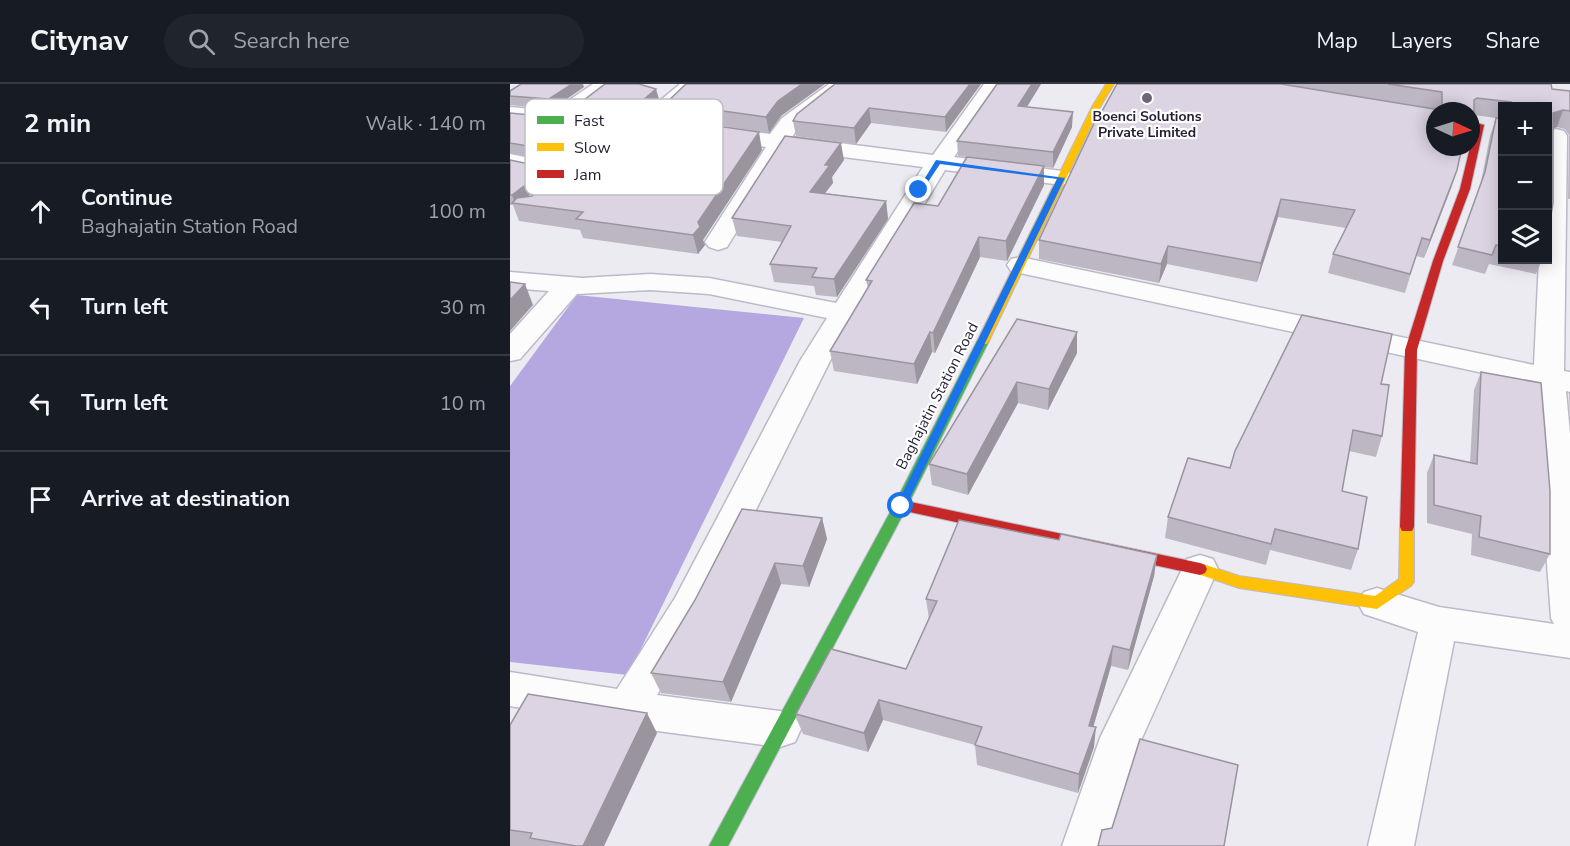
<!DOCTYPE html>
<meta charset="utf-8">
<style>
body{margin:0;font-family:"Nunito Sans",sans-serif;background:#20242c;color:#f1f3f6}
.controls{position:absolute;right:18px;top:18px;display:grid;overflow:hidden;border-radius:0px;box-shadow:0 3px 15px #0003}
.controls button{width:54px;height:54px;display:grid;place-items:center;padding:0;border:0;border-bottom:2px solid #363941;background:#171b24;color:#f1f3f6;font:30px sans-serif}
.compass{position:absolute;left:916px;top:18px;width:54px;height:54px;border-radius:50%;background:#171b24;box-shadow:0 3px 15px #0003;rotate:94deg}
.stop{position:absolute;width:18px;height:18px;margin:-14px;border:4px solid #1a73e8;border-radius:50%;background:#fff}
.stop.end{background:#1a73e8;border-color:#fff;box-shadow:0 2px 6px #0008}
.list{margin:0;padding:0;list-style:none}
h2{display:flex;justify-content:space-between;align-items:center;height:78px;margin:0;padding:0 24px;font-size:26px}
h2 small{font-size:20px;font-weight:400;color:#9ea1a6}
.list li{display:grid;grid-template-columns:39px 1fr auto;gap:18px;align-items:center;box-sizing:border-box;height:96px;padding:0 24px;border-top:2px solid #363941}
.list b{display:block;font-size:22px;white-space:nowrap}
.list p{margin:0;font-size:20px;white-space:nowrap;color:#9ea1a6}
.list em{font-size:20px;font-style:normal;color:#9ea1a6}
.icon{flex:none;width:33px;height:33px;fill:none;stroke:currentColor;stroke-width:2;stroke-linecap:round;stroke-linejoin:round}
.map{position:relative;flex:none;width:1060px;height:762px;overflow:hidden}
header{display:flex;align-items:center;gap:36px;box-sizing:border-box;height:84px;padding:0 30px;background:#171b24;border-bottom:2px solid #363941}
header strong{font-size:28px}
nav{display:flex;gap:33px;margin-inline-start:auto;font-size:21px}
.search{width:420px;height:54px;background:#20242c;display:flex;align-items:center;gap:15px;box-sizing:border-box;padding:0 21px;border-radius:33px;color:#9ea1a6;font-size:22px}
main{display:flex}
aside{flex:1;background:#171b24}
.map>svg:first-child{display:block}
</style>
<header>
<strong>Citynav</strong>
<div class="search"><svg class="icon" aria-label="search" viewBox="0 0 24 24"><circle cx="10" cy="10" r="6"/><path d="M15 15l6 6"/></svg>Search here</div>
<nav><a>Map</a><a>Layers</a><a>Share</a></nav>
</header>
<main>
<aside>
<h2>2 min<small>Walk · 140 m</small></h2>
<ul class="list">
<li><svg class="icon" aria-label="ahead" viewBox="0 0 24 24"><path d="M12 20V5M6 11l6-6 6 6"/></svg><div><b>Continue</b><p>Baghajatin Station Road</p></div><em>100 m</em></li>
<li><svg class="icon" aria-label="left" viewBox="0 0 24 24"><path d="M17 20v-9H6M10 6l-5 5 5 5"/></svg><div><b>Turn left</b></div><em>30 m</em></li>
<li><svg class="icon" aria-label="left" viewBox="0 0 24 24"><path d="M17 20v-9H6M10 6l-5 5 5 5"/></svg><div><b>Turn left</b></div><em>10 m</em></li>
<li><svg class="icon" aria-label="arrive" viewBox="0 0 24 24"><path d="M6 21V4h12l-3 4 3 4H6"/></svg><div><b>Arrive at destination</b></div></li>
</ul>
</aside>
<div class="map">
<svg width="1060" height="762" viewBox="0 0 1060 762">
<rect width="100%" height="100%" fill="#ecebf2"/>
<path fill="#b5a8e0" d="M67,211L294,234L118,591L0,578V302Z"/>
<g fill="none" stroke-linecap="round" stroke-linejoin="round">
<g stroke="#bdbac8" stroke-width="3">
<g id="street">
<path d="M83,0H107L61,36L44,41L0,37V23L43,27Z"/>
<path d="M170,0H192C182,15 132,59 115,65C110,67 106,66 101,65L98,60Z"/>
<path d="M319,0H342L288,44L282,53L423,71L474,0H495L444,73L552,87L560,89L564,94L560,99L552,101L435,86L320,277L191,536L147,611L270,627L285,632L291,645L285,658L270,663L117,643L0,622V588L107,605L165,514L290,277L317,234L199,210L140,206L67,210L10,275L0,277V250L39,207L0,204V188L72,194L140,190L199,194L326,219L413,83L277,66L217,163L208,166L199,163L195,158L256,63L197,55L194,50L197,45L205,43L260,50L272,34Z"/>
<path d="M1046,45L1054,47L1057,52L1054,287L1060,288V308L1056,307L1060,350V574L944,557L904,762H858L908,548L854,530L848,519L854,508L867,504L929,523L1044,540L1041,534L1024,300L510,189L501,187L497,181L501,175L510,173L1024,281L1029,176H1038V48Z"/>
<path d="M0,70L75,85L79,90L75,95L67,97L0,84Z"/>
<path d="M690,471L703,475L708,485L632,654L598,762H552L590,654L677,475Z"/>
</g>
</g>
<g stroke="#bdbac8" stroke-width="2">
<path id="fast" d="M473,253L479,257L398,421L218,762H199L384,421L467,257Z"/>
</g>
<g stroke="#bdbac8" stroke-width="2">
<g id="slow">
<path d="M596,0H604L590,23L479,257L477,260H469L467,257L582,23Z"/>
<path d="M897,438L902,439L904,443V498L901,502L867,525L729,504L685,489L683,485L685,481L690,479L729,492L865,512L889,495L890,443L892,439Z"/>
</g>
</g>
<g stroke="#bdbac8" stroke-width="2">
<g id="jam">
<path d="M966,39L974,41L960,105L933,177L907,266L904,443L902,447H892L890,443L895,266L923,177L950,105Z"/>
<path d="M391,416L690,479L695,481L697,485L695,489L690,491L386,425L384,421L386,417Z"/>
</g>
</g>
<use href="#street" fill="#fcfcfd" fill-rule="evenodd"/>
<use href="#fast" fill="#4caf50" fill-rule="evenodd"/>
<use href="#slow" fill="#ffc107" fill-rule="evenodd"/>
<use href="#jam" fill="#c62828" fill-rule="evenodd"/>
</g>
<g fill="#bdb6c3">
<path d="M325,0H471L436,48L361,39L346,60L286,52L283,37Z"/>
<path d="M487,0H531L517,23L562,43L543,84L534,83V101L497,177L470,173L425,269L422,268L407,300L324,287L320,267L358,205L356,196L428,122L456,73L448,72L447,57Z"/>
<path d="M607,0H1041L1042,5L1060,7V115H1058L1059,51L1055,45L1047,43L1043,44L1038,22H993V176H1032L1026,190L979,180L975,190L942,181L970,103L980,52L986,34L964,31V43L961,54V27L947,86L941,104L914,174L906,172L895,209L818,189L823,170L836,144L768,133L747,198L657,180L649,199L529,175V156L591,29Z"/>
<path d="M74,3L42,25L0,21V7Z"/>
<path d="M149,15L128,33L62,80L0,69V29L40,33Z"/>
<path d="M156,19L271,32L259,49L160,34Z"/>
<path d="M252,66L193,156L195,161L188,170L73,154L70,146L9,137L3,121H0V76L38,84L41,94L17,113Z"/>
<path d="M334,76L322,93L323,99L315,109L376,117L378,135L327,213L306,211L304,202L264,198L260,180L272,158L227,152L222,134Z"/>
<path d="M507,235L567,248V269L538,326L508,319L458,411L422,401L419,380Z"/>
<path d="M971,288L1040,470L1030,488L961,471L962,450L917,439V389L924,371L960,379L964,306Z"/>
<path d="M871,300L872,352L866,373L839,367L832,407L848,465L841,486L760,466L756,481L655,454L658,433Z"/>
<path d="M1060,307V330L1059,310Z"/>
<path d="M312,434L317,455L299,503L271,500L221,618L151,609L141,589Z"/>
<path d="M549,456L647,471L644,492L618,586L601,582L583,643L584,663L568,709L467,681L465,661L373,636L358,668L293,650L286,630L396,585L419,535L416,515Z"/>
<path d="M0,641L147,649L94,762H0Z"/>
</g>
<g fill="#9a949f">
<path d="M62,0H73L74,3L42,25L39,15Z"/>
<path d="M292,0H315L271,32L259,49L256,33L268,17Z"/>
<path d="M460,0H471L436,48L435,33Z"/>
<path d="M522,0H531L508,37V22Z"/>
<path d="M146,5L149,15L128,33L62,80L59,69Z"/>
<path d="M359,24L361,39L346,60L344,44Z"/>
<path d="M1053,26L1047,43L1038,46L1043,29Z"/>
<path d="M563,28L562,43L543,84V68Z"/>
<path d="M964,43L961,54V44Z"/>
<path d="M249,48L252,66L193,156L195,161L188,170L183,151L188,138Z"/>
<path d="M331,59L334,76L322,93L323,99L303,125L300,108L315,81Z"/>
<path d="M534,82V101L497,177L496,157Z"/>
<path d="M38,84L41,94L8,120L5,119L2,111Z"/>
<path d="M947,86L941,104L914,174L920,156Z"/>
<path d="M771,115L768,133L747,198L751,179Z"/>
<path d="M376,117L378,135L327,213L324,195Z"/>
<path d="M469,153L470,173L425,269L423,249Z"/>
<path d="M658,162L657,180L649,199L651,180Z"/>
<path d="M15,200L23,221L0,247V216Z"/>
<path d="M420,248L422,268L407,300L404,280Z"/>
<path d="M567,248V269L538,326L539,305Z"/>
<path d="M507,298L508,319L458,411L457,390Z"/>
<path d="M312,434L317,455L299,503L293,482Z"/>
<path d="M647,471L644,492L618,586L620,566Z"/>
<path d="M265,479L271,500L221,618L213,598Z"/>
<path d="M603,562L601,582L578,661L579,642Z"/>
<path d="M369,616L373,636L358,668L354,649Z"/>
<path d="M137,629L147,649L94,762H73Z"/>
<path d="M586,643L584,663L568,709L569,690Z"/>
</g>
<g fill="#dcd4e3" stroke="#9a949f" stroke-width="1.5">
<path d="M11,0H62L39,15L0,12V7Z"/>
<path d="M95,0H129L146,5L125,23L59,69L0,59V29L40,33L58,28Z"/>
<path d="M176,0H292L268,17L256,33L156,19Z"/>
<path d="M325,0H460L435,33L359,24L344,44L283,37L287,30Z"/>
<path d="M487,0H522L508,22L563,28L543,68L447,57Z"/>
<path d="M607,0H771L930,26L932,24V8L878,0H1041L1042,5L1060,7V27L1053,26L1043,29V119L1038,149V22H1001V18L967,14L964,16V43L961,44V27H925V63H952L947,86L920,156L912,154L900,190L823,170L845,126L771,115L751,179L658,162L651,180L529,156L589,29H591Z"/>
<path d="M137,32L249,48L188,138L190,143L183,151L66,135L73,128L2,119L7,114L22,112Z"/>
<path d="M986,34L993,35V162L986,161L982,171L948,163L975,88Z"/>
<path d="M275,52L331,59L315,81H320L300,108L376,117L324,195L302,193L307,184L260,180L281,142L222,134Z"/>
<path d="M457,73L534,82L496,157L469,153L423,249L420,248L404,280L320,267L362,197L356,196L404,119L428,122Z"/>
<path d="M0,76L38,84L2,111H0Z"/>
<path d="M0,198L15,200L0,216Z"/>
<path d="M792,231L882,250L871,300L879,301L872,352L843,346L832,407L857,413L848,465L765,445L761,460L658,433L678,374L720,384L725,367Z"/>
<path d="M507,235L567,248L539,305L507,298L457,390L419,380Z"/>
<path d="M971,288L1031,299L1040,407V470L969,453L971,432L924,421V371L967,380Z"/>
<path d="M232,425L312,434L293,482L265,479L213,598L141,589L185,516Z"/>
<path d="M449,436L549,456L551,450L647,471L620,566L603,562L579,642L586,643L569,690L465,661L472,643L369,616L354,649L286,630L321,565L396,585L427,517L416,515Z"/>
<path d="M18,610L137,629L73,762H66L20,754L22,749L0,746V641Z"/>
<path d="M630,655L728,681L714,762H588L592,746L602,744Z"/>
</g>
<path fill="#1a73e8" d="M426,76L555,94L396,422L391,425L386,422L547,95L430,80L412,107H407Z"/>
<circle fill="#6a6677" stroke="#fff" stroke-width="2" cx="637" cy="14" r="6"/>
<g text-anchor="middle" stroke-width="4.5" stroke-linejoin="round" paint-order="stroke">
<g font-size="14" font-weight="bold" fill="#241e35" stroke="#fff">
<text x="637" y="37">Boenci Solutions<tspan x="637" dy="16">Private Limited</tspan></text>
</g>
<g font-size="15" fill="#241e35" stroke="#fff">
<text transform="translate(427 312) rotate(-63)" y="5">Baghajatin Station Road</text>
</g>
</g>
<rect x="15" y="15" width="198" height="96" rx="9" fill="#fff" stroke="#bdbcc2" stroke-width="1.5"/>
<rect x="27" y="32" width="27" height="8" fill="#4caf50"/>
<rect x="27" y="59" width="27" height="8" fill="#ffc107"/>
<rect x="27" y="86" width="27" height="8" fill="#c62828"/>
<g font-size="16" fill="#241e35">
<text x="64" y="42">Fast</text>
<text x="64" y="69">Slow</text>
<text x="64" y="96">Jam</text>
</g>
</svg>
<div class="controls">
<button>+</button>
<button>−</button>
<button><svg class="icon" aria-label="layers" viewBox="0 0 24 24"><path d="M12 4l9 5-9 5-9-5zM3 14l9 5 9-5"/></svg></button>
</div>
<svg class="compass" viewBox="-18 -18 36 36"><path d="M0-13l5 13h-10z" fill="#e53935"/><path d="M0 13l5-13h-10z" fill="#9ea1a6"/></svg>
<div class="stop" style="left:391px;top:422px"></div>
<div class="stop end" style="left:409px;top:106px"></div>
</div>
</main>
